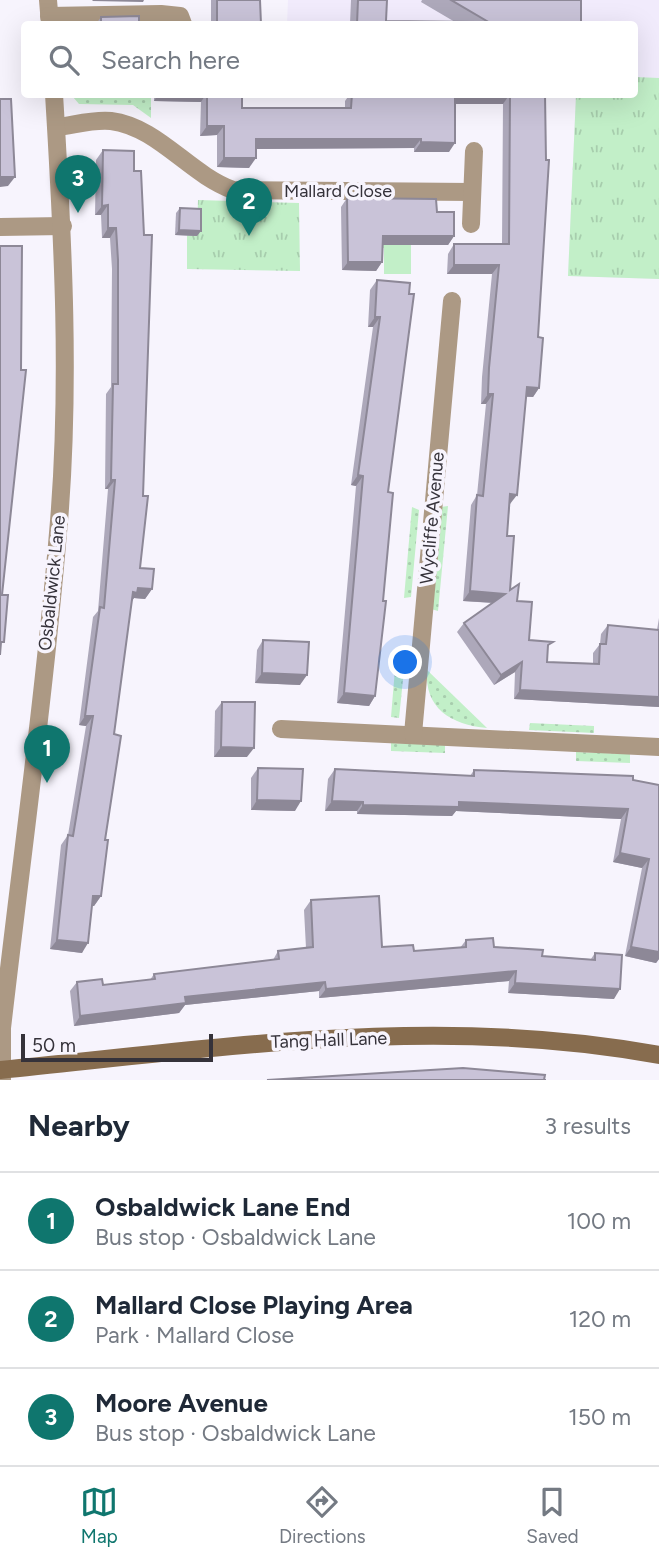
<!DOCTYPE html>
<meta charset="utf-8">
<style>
body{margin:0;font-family:Figtree,sans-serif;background:#f6f6f7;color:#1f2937}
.scale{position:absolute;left:21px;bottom:18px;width:192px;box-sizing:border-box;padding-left:7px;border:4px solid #35323a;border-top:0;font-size:19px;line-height:24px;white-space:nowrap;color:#35323a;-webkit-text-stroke:5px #f7f4fd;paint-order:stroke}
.you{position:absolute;left:406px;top:663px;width:24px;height:24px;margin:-18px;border:5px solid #fff;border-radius:50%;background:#1a73e8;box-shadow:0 0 0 10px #1a73e833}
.badge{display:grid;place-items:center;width:46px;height:46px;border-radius:50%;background:#0f766e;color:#fff;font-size:23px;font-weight:700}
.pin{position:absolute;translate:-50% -58px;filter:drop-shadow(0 2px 4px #0008)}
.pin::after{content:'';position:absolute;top:37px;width:24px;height:21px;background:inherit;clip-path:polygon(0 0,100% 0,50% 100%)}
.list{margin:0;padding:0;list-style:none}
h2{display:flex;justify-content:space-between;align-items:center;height:91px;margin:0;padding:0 28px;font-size:30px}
h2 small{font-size:23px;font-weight:400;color:#747a83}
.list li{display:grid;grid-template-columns:46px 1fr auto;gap:21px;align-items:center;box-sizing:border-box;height:98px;padding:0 28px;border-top:2px solid #e0e1e3}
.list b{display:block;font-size:26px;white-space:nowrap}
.list p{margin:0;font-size:23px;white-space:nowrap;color:#747a83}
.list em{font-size:23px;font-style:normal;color:#747a83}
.icon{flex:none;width:38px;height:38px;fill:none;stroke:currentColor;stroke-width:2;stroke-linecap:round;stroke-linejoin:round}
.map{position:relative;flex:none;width:659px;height:1080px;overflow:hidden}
.search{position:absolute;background:#fff;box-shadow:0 7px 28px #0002;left:21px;right:21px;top:21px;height:77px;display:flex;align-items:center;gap:18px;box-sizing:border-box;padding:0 24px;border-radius:7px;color:#747a83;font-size:26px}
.sheet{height:385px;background:#fff}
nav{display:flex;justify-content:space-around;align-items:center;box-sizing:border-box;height:98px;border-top:2px solid #e0e1e3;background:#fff;font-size:19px;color:#747a83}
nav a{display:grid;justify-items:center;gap:4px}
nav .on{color:#0f766e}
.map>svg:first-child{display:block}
</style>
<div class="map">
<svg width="659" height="1080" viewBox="0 0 659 1080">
<defs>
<pattern id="grass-dots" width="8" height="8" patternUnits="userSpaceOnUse" patternTransform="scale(1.75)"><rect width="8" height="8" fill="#c2efc8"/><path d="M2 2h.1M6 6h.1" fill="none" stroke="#a7cdad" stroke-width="1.8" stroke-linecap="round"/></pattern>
<pattern id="park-tufts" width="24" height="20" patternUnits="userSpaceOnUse" patternTransform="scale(1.75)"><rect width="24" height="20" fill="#c2efc8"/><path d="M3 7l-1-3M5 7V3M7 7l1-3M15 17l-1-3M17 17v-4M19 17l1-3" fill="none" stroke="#a7cdad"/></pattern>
</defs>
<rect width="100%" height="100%" fill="#f7f4fd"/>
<path fill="#f1ebfc" d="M288,0H659V279L568,276L576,95L634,94V24H287Z"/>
<g fill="url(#grass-dots)">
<path d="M151,96V118L133,105L79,104L73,97Z"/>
<path d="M448,506L438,611L431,609L441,507Z"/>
<path d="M412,507L419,510L411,597L404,598Z"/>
<path d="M395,669L404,670L399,718L391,717Z"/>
<path d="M427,670L487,728C451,725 424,708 427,670Z"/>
<path d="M530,723L594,726V733L529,730Z"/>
<path d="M391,743L445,745V753L391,751Z"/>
<path d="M576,752L630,754V763L576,761Z"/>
</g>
<g fill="url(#park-tufts)">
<path d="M635,77L659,78V279L568,276L576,95L634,94Z"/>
<path d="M198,200L299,203L300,271L187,269V235H197Z"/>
</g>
<path fill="#c2efc8" d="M411,227V274H384V248H378V229Z"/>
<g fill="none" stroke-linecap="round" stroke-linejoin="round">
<g stroke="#ac9984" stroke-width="18">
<path d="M48,0L50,24"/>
<path d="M49,16L161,14L180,16L183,24"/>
<path d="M57,127C74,125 94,119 111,121C158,127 189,174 233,190L472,192"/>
<path d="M471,224L474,151"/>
<path d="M0,227L63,226"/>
<path d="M281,729L659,747"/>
<path d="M413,734L452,301"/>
<path d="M2,1080V1028C21,863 44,698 58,533C71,387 63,241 54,94"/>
</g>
<path stroke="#876c4e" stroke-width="18" d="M0,1070C219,1048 441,1014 659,1055"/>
</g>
<g fill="#ada8ba">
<path d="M211,0H260L261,24H211Z"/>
<path d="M351,0H387L386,21L455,22L421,2L422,0H581V24H350Z"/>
<path d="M101,17L139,24H96Z"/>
<path d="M154,94H242V108H345V101L350,94H545L538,337L539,388L533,397H526L510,504L507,536L510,590L517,601L529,640L547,650V662L593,663V653L600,644L601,634L608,625L657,630L659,618V707L514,699L515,672L494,685L457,632L464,623L492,603L463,601L471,505L477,495L486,404H481L482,377L492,274H447L448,254L454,244H502L503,104H455L449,152H414V148L256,149L249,168L217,167V135L200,136L201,102L154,101Z"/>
<path d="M103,150L134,171L140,568L152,589L145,599L134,598L132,601L114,734L105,840L101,896L94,906H92L82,953L50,949L61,845L68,835L86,726L79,725L93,617L98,611L108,489H105L106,394L111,387L112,269L110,238H102L101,215H95L96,160Z"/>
<path d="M347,198L437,212L454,236L448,245H383L382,262L376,271L342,270L341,207Z"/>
<path d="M180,208L197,236L175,235L176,213Z"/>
<path d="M377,280L410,283L388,492L383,601L375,696L369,706L337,703L356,486L351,485L373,327H368L370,290Z"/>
<path d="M263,640L300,685L255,683L257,650Z"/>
<path d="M222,702L247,757H214L215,711Z"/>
<path d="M258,768L295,811L251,810V778Z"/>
<path d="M335,769L470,776L474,770L633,780L659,785V959L656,963L625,956L642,868L613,862L621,819L456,811L452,816L357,814V811H325L328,779Z"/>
<path d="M311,900L382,947L414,951L460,948L466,940L542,956L591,959L595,953L614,999L508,993L509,981L319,998V991L185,1005L179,1013L74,1026L70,991L77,982L103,985L150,980L154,974L273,960L278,951L306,948L304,910Z"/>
</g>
<g fill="#8d8897">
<path d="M93,0H144L143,2L92,1Z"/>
<path d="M158,94H206L201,102L154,101Z"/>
<path d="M510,94L503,104H449L455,95Z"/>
<path d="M207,126H224L217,135L200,136Z"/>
<path d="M256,139H421L414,148L249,149Z"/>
<path d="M421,142L455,143L449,152H414Z"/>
<path d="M224,158H256L249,168L217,167Z"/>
<path d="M0,177H15L8,186L0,187Z"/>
<path d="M108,205L101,215H95L102,206Z"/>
<path d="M108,228H116L110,238H102Z"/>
<path d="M179,230L201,231L197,236L175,235Z"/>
<path d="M383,236H454L448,245H377Z"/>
<path d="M348,262H382L376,271L342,270Z"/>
<path d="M454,265H499L492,274H447Z"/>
<path d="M375,317H380L373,327H368Z"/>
<path d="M527,387L539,388L533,397L520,396Z"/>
<path d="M488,394H493L486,404H481Z"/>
<path d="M358,475L363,476L356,486L351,485Z"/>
<path d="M111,480H115L108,489H105Z"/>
<path d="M510,494L517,495L510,504Z"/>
<path d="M138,588L152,589L145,599L134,598L131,602L133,592Z"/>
<path d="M470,591L505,594L498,603L463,601Z"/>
<path d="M522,662L515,672L494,685L501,675Z"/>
<path d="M262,673L307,675L300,685L255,683Z"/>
<path d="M520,690L659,697V707L514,699Z"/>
<path d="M344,693L375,696L369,706L337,703Z"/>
<path d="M85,716H93L86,726L79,725Z"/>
<path d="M221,747L254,748L247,757H214Z"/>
<path d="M257,800L301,801L295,811L251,810Z"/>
<path d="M332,801L363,802L357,811H325Z"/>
<path d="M459,802L628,809L621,819L456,811L452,816L357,814L363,805Z"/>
<path d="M620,853L649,859L642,868L613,862Z"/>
<path d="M93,896H101L94,906L87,905Z"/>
<path d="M57,940L88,943L82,953L50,949Z"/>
<path d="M631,947L659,952V959L656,963L625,956Z"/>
<path d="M516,971L509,981L319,998L326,989Z"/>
<path d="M325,982L319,991L185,1005L179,1013L74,1026L80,1016L185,997Z"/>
<path d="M515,983L620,989L614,999L508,993Z"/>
</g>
<g fill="#c9c3d8" stroke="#8d8897" stroke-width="2">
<path d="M217,0H260L261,24H217Z"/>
<path d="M358,0H387L386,21L475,22V24H357Z"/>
<path d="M451,0H581V24H492Z"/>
<path d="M139,16V24H101V17Z"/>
<path d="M207,94H242V108H351L352,94H474L455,95V143L421,142V139H256V158H224V126H207Z"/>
<path d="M510,94H545L546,160H549L538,337L543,338L539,388L527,387L517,495L510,494L507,536H514L510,590L519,584L517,601L532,602L529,640L553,642L548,645L547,662L599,664L600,644H606L608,625L659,630V697L520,690L522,662L501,675L464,623L505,594L470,591L477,495L483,496L493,394H488L489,368L499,265H454V244H509Z"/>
<path d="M0,99H11L15,177H0Z"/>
<path d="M103,150L134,151V171H141L144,235H152L143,496H148L140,568L154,569L152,589L138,588L137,593L133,592L114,734L121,736L105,840H108L101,896H93L88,943L57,940L68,835L73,836L93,716H85L100,607L104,608L115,480H111L113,384H118V260L116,228H108V205L102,206Z"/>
<path d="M347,198L436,199L437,212H454V236H383L382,262H348Z"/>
<path d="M180,208L201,209V231L179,230Z"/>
<path d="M0,246H22L21,370H26L2,595H8L4,642H1L0,655Z"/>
<path d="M377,280L410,283L409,294H414L388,492L393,493L383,601H386L375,696L344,693L363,476L358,475L380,317H375Z"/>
<path d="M263,640L309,642L307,675L262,673Z"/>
<path d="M222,702H255L254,748L221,747Z"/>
<path d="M258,768L303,769L301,801L257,800Z"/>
<path d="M335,769L474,776V770L633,776V780L659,785V952L631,947L649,859L620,853L628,809L459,802V807L363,805V802L332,801Z"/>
<path d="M379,896L382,947L413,945L414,951L466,947V940L493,938L494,947L543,950L542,956L595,960V953L622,955L620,989L515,983L516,971L326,989L325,982L185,997L186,1003L80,1016L77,982L102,979L103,985L155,979L154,974L279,959L278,951L313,947L311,900Z"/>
<path d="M463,1068L545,1075L544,1080H546H267Z"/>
</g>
<g text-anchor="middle" stroke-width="7" stroke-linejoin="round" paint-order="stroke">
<g font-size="18" fill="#35323a" stroke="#f7f4fd">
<text x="338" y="197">Mallard Close</text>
<text transform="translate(432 518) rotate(-85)" y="6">Wycliffe Avenue</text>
<text transform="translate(52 583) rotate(-84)" y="6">Osbaldwick Lane</text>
<text transform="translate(329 1040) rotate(-2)" y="6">Tang Hall Lane</text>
</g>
</g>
</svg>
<div class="scale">50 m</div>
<div class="you"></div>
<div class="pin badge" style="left:47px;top:783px">1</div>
<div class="pin badge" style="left:249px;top:236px">2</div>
<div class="pin badge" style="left:78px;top:213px">3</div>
<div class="search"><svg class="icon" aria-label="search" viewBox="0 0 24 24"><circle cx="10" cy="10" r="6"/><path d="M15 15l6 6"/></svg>Search here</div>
</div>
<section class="sheet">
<h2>Nearby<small>3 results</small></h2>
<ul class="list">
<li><span class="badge">1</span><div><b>Osbaldwick Lane End</b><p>Bus stop · Osbaldwick Lane</p></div><em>100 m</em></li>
<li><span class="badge">2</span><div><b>Mallard Close Playing Area</b><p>Park · Mallard Close</p></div><em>120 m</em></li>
<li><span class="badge">3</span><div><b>Moore Avenue</b><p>Bus stop · Osbaldwick Lane</p></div><em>150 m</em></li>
</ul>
</section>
<nav>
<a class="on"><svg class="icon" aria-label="map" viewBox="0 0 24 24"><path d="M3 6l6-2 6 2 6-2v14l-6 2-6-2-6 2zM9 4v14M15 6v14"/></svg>Map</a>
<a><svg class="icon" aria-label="directions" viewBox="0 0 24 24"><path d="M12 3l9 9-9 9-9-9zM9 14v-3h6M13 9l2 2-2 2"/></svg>Directions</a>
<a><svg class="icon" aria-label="saved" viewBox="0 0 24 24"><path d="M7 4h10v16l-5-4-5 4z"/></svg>Saved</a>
</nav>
